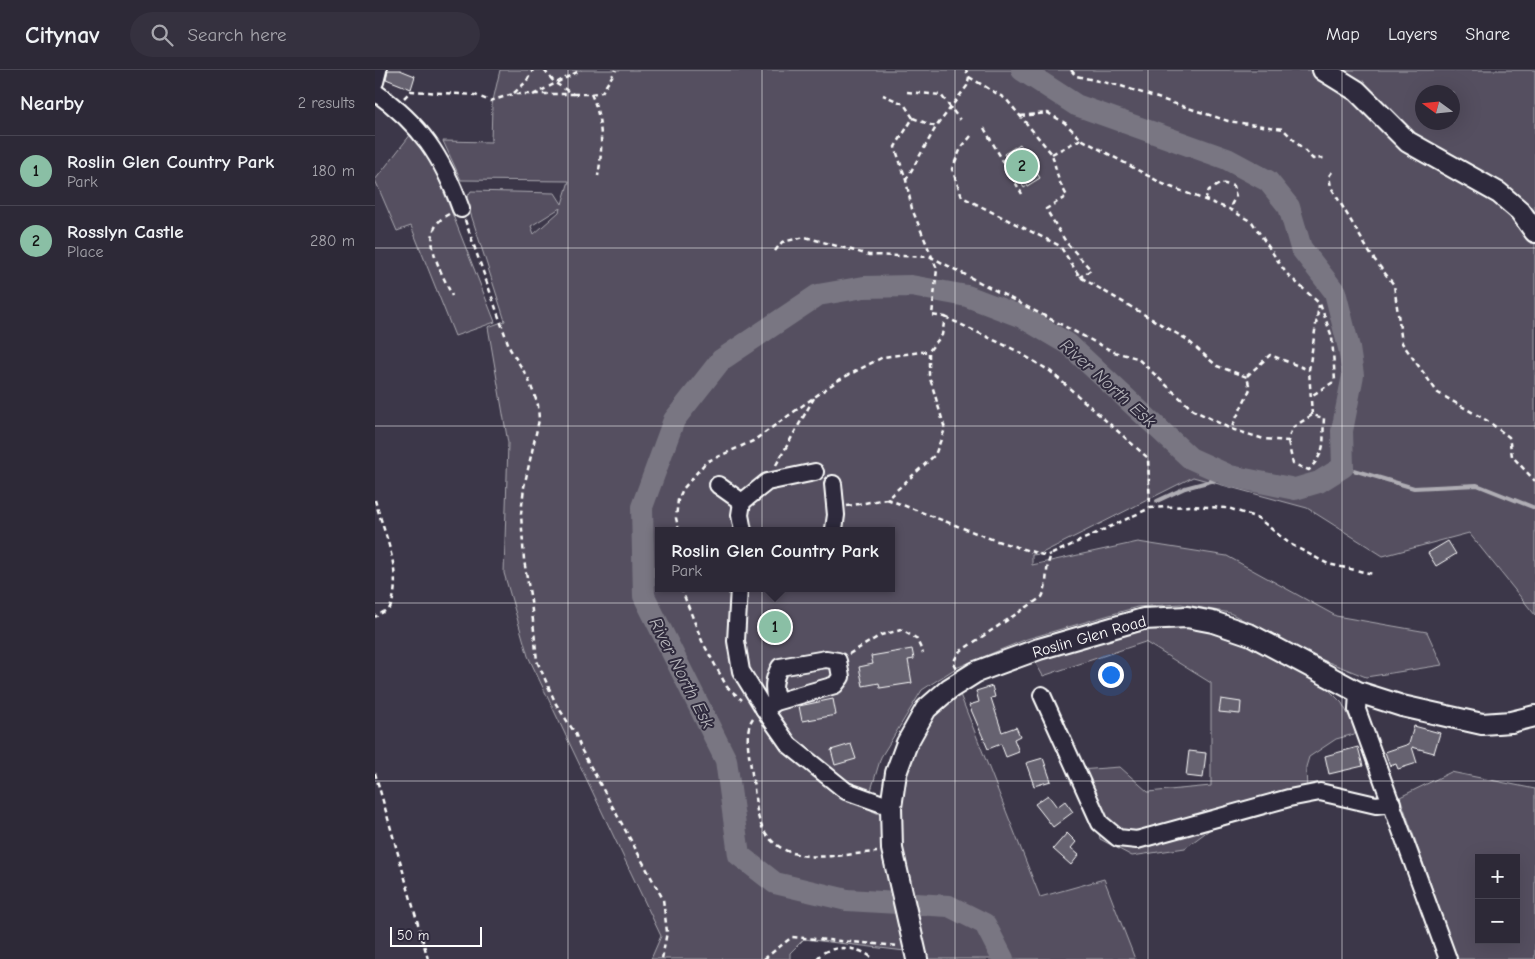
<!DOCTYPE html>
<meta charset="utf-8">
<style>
body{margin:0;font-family:"Comic Neue",sans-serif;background:#35313f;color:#f1f3f6}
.controls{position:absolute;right:15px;bottom:15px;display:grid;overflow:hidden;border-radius:0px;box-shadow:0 5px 20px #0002}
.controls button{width:45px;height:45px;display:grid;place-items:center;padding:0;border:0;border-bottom:1px solid #484552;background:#2d2937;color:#f1f3f6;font:25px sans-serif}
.compass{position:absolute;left:1040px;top:15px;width:45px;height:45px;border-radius:50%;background:#2d2937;box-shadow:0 5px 20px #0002;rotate:285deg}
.scale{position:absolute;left:15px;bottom:12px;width:92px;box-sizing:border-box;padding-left:5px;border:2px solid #fff;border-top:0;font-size:14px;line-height:18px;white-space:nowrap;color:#fff;-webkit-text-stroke:4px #2f2a3d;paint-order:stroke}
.you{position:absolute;left:735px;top:604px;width:18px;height:18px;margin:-12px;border:4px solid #fff;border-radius:50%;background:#1a73e8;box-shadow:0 0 0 8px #1a73e833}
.badge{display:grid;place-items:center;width:32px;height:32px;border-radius:50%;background:#8abfa5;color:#111;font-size:16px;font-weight:700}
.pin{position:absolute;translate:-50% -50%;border:2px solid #fff;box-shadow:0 1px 5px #0006}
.popup{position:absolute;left:280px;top:457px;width:240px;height:65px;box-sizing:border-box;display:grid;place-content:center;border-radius:0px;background:#2d2937;filter:drop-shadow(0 1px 4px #0005);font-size:16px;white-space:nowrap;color:#a7a6ad}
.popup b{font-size:19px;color:#f1f3f6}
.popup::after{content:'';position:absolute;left:50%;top:100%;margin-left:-10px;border:10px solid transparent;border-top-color:#2d2937}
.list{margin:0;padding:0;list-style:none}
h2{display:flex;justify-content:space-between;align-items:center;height:65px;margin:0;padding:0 20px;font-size:21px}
h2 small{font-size:16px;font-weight:400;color:#a7a6ad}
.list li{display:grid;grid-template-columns:32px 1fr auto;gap:15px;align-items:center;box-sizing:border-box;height:70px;padding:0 20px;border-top:1px solid #484552}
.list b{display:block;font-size:19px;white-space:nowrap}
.list p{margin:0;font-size:16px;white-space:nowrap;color:#a7a6ad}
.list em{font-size:16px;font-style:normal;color:#a7a6ad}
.icon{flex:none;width:28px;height:28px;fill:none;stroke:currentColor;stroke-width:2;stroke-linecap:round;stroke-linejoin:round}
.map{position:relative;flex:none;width:1160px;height:889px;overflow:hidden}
header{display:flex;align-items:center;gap:30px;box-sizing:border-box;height:70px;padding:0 25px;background:#2d2937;border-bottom:1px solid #484552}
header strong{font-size:24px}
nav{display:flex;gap:28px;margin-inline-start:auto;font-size:18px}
.search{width:350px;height:45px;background:#35313f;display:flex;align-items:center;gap:12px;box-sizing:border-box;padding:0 18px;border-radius:28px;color:#a7a6ad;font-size:19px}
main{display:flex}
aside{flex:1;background:#2d2937}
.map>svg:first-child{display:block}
</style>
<header>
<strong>Citynav</strong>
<div class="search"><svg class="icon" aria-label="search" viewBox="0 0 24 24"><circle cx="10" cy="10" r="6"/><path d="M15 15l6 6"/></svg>Search here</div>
<nav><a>Map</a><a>Layers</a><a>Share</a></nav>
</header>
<main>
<aside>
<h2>Nearby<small>2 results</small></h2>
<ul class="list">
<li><span class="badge">1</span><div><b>Roslin Glen Country Park</b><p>Park</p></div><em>180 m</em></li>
<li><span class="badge">2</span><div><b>Rosslyn Castle</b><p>Place</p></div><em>280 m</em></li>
</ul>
</aside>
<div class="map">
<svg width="1160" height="889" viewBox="0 0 1160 889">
<rect width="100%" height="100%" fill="#3c3749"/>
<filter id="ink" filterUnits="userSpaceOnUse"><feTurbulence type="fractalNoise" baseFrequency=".02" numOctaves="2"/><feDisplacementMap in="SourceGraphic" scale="10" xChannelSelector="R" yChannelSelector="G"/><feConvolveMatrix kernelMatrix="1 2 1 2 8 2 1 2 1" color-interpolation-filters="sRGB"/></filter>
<g filter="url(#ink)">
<g fill="#555060" stroke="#aaa8b0" fill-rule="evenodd">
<path d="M125,0H1160V545L1094,463L1008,486L932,438L818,407L665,484L657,485V495L763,472L852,486L961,546L1052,562L1067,595L991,607L933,584L855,543L806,534L762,537L652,569L581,598L547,620L506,687L494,727L497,741L509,746L558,643L584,622L665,827L729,809L760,889H552L529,793L510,798L530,881L429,869L415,883V889H276L286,866L153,586L129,503L133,373L113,257L130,251L91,129L96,121L180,123L187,134L194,111L86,110L68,71L116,72L117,35ZM1048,22H1078V52H1048ZM185,138L184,142L159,164L156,156ZM284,461H516V518H284Z"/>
<path d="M36,64L55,87L120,252L80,266L36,156L22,161L0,110Z"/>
<path d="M812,554L875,572L951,617L967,633L983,663L961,669L934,687L931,697L932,721L861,740L810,778L757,786L725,769L718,734L704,700L745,697L773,722L836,716V613L770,572L668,606L659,590L768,557Z"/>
<path d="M1076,702L1160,719V889H1082L1025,727ZM1104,788H1141V870H1104Z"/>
</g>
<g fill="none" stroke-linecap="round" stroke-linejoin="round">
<g stroke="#afadb4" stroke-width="4">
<path d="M968,397L1039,418L1102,415L1160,438"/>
<path d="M782,431L810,418L855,406"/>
</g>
<path stroke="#797682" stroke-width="22" d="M628,889L610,854L574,836L472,830L400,813L364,785L351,690L269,526L267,437L299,350L346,290L443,225L489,217L536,216L592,226L647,247L693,274L815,388L855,406L920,419L944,412L968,397L967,361L978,305L974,278L960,222L926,178L914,137L893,111L852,89L701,35L647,0"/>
</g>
<g fill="#666270" stroke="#fff">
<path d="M13,0H25L40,6L36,19L11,9Z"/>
<path d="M645,74L665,108L649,118L629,84Z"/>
<path d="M1073,471L1081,484L1061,496L1053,483Z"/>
<path d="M537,579L539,589L533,590L537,613L505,618L504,613L488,616L484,597L498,594L496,586Z"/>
<path d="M617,616L620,627L616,628L627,662L641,657L645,666L639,669L644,682L631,687L626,674L613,679L594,635L604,632L601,621Z"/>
<path d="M458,629L461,645L427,651L424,636Z"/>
<path d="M846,629L866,632L865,644L844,642Z"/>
<path d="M1039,656L1065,663L1059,683L1037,677L1042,693L1023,699L1021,694L1015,696L1010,682L1034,674Z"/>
<path d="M476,674L481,689L460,695L456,680Z"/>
<path d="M983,677L988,696L954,704L950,686Z"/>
<path d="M814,681L831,683L828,708L811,706Z"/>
<path d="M668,688L676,711L659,716L651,693Z"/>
<path d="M673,725L682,737L690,731L698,742L678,757L660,734Z"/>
<path d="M692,763L701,772L696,778L704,785L696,795L678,779Z"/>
</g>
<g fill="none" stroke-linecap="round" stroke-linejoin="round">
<g stroke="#fff" stroke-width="20">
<g id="minor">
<path d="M0,12L3,0"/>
<path d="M0,22C46,55 67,86 86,139"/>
<path d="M458,414L461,445L459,459"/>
<path d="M343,415L367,432"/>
<path d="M368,461L365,445L367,432L392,412L440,402"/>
<path d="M364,518L361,571L366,601L393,645L414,675L471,721L516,737"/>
<path d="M983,622L982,640L1073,889"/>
<path d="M667,625L725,753L743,768L762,770L914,728L945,722L1001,735L1017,733"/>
<path d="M389,639L401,632L460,615L466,607L463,591L451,589L405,597C398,609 398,618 401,632"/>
</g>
</g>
<g stroke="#fff" stroke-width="24">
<g id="major">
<path d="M948,0L982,21L1033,72L1124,123L1145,141L1160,162"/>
<path d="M542,889L517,779L516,737L521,703L532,673L551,639L574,619L601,602L664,579L768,549L812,547L838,552L876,565L983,622L1027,636L1107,654L1136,652L1160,646"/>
</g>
</g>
<g stroke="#fff" stroke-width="2.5" stroke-dasharray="5 4" stroke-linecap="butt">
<path d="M696,0L701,6L746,16L853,51L908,59L938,89L949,88"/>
<path d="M594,7L631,29L677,84L684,111L692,126L671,139L691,172L716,200L705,207"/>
<path d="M139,23L151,12L158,0"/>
<path d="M198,24H216C228,49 228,79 223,106"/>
<path d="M216,24L227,22L241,0"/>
<path d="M158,25L206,0"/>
<path d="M29,28L36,21L100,25L115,31L138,24H198L180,13L169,0"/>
<path d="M645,46L673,43L690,53L706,69L788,114L854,139L877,152L911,203L945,234L957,267L960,311L936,326"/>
<path d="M538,48L561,57"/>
<path d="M609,58L647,124"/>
<path d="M596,66L586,78L577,99L587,127L685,176L705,207L811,269L842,296L872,307L875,319L856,359"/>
<path d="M677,84L706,69"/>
<path d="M957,102L954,106L956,117L996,185L1019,215L1027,273L1063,323L1111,350L1134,367L1137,386L1160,411"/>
<path d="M531,110L561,57L592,16L594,7L591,0"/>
<path d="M830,131L834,120L846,113L858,116L861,126L854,139"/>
<path d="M74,144C40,161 67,202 77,226"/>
<path d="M90,150L135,279L153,308L163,335L164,350L149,417L146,444L149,490L156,531L162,591L181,634L200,663L207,681L288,829L292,862L287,889"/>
<path d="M400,181L407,172L430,167L494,185L556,187L739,282L762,288L818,340L856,359L889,369L913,371L917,358L937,345L949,348C947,374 953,378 934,400L918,394L913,371"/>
<path d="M570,247L640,280L675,301L773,388L775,438"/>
<path d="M872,306L895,285L934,300"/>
<path d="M937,345L934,300L944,235"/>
<path d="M401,395L439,328"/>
<path d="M512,429L619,470L671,486L676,484"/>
<path d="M0,430C9,463 29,505 15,538L0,547"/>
<path d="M472,436L512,429L560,385L570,359L554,305V281"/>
<path d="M304,461L301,448L303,430L308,419L331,392L378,371L462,311L508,287L554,281L567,265L570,247L557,245L562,199L537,139L531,110L520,77L538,48L529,34L508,25"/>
<path d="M306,518L327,571L352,617L367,630"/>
<path d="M474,584L506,565L526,560L541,568L548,583"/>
<path d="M581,598L578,593L584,582L667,527C674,514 669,496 677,484L775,438L814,436L853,438L883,448L915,474L953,494L998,504"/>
<path d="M378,648C368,662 375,688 377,704C380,720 380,743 387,757C409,800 463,784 502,782"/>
<path d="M0,703L53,889"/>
<path d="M389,889L417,867L525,876"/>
<path d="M442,889C452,873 486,876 498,889"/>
</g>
<use href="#minor" stroke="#2f2a3d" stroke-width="16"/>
<use href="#major" stroke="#2f2a3d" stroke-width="20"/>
<path stroke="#fff" stroke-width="2.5" stroke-dasharray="5 4" stroke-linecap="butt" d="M532,22L566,25L585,50"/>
</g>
</g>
<path fill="none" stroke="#fff" stroke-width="1" stroke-opacity="0.55" d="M193,0V889M387,0V889M580,0V889M773,0V889M967,0V889M0,178H1160M0,356H1160M0,533H1160M0,711H1160"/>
<g text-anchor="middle" stroke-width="4" stroke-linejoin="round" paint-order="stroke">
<g font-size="16" fill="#fff" stroke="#2f2a3d">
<text transform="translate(714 566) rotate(-16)" y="6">Roslin Glen Road</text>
</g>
<g font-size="18" font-style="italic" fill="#b5b4ba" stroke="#2f2a3d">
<text transform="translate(733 313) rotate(42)" y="6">River North Esk</text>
<text transform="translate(307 603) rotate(63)" y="6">River North Esk</text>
</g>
</g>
</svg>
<div class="controls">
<button>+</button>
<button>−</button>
</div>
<svg class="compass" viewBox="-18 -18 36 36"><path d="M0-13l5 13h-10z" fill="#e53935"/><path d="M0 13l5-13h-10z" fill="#a7a6ad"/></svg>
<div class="scale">50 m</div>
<div class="you"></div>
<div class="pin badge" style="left:400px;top:557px">1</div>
<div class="popup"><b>Roslin Glen Country Park</b>Park</div>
<div class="pin badge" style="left:647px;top:96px">2</div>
</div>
</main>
